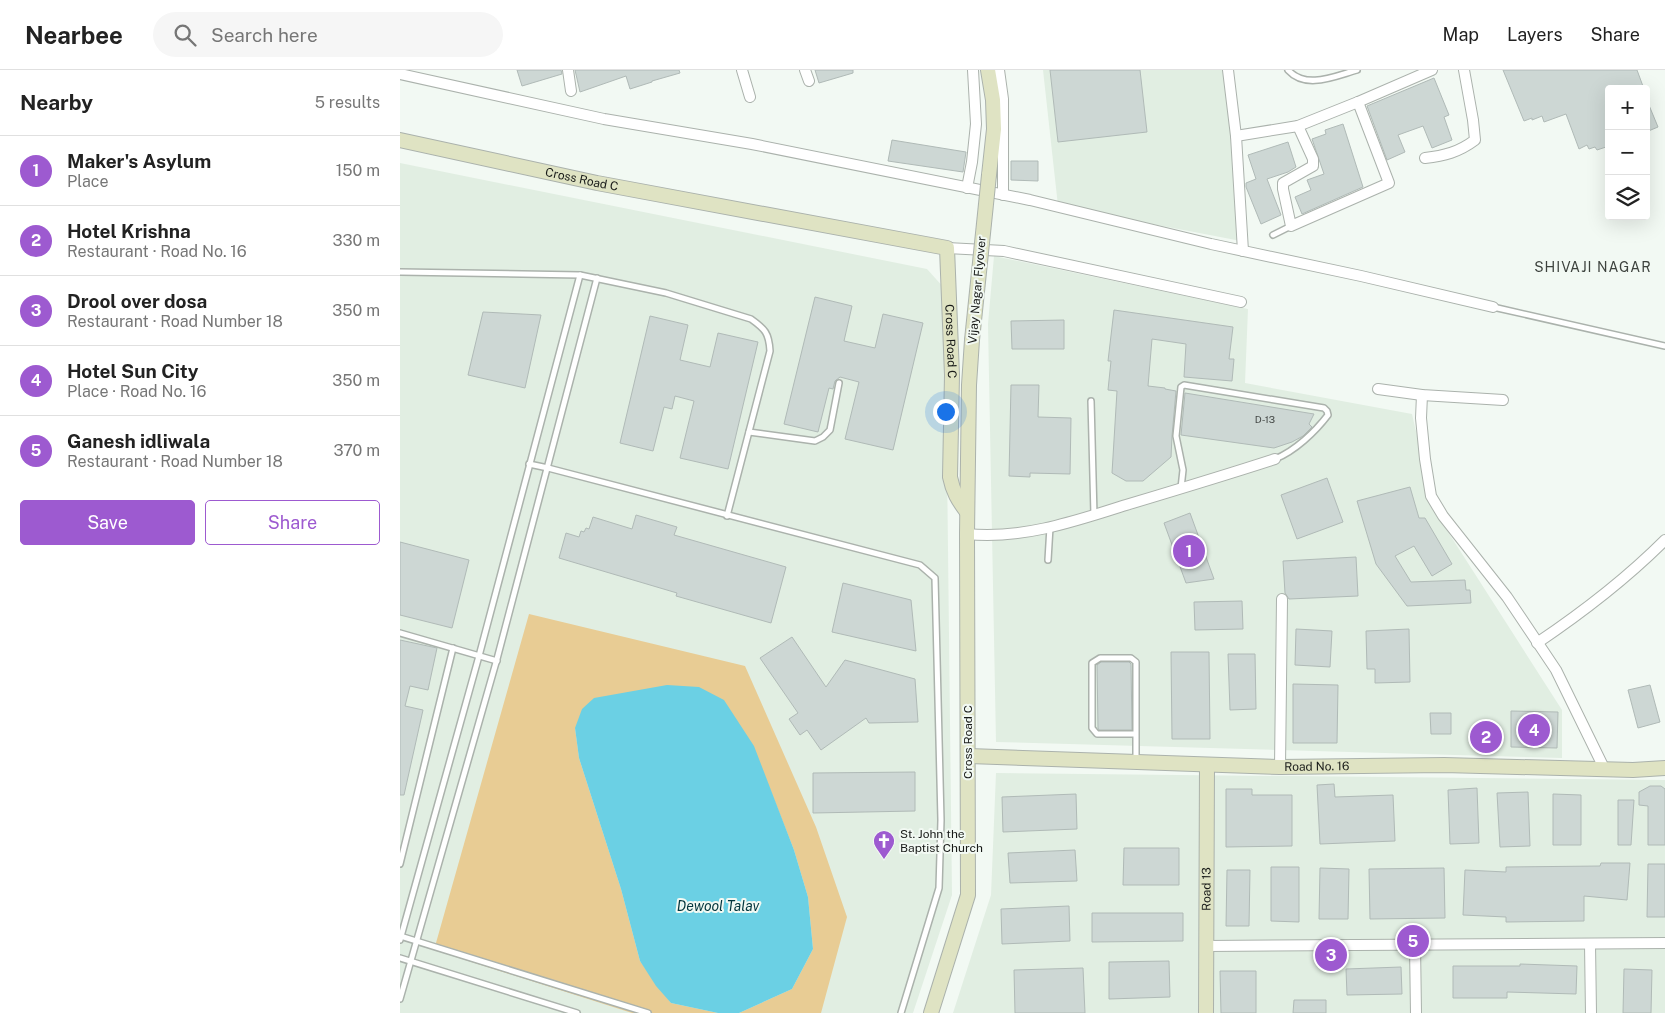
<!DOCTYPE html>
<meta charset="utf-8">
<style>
body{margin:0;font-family:"Public Sans",sans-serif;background:#f6f6f6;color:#222}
.controls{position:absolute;right:15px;top:15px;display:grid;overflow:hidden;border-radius:5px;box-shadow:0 5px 20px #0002}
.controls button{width:45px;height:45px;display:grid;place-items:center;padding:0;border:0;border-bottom:1px solid #e0e0e0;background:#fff;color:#222;font:25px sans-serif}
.you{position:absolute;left:545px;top:341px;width:18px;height:18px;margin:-12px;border:4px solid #fff;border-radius:50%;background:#1a73e8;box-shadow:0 0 0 8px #1a73e833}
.badge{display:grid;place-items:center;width:32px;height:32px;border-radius:50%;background:#9d5ad0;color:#fff;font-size:16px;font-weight:700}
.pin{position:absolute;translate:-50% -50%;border:2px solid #fff;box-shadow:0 1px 5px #0006}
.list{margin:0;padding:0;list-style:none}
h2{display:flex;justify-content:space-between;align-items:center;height:65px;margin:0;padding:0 20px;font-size:21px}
h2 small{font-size:16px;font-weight:400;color:#767676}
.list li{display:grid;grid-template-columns:32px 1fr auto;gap:15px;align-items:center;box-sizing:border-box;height:70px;padding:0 20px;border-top:1px solid #e0e0e0}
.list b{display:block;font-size:19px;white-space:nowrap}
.list p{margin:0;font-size:16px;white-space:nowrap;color:#767676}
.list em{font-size:16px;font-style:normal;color:#767676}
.actions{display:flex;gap:10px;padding:15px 20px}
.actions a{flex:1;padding:11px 0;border:1px solid #9d5ad0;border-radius:5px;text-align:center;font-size:18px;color:#9d5ad0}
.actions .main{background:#9d5ad0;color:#fff}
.icon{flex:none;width:28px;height:28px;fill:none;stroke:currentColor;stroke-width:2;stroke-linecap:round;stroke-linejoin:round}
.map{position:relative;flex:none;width:1265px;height:943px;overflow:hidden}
header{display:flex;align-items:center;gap:30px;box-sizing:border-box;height:70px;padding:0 25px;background:#fff;border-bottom:1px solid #e0e0e0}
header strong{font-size:24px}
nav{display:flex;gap:28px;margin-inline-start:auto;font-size:18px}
.search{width:350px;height:45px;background:#f6f6f6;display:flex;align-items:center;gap:12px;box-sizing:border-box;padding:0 18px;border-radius:28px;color:#767676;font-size:19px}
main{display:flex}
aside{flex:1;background:#fff}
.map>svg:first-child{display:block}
</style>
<header>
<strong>Nearbee</strong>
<div class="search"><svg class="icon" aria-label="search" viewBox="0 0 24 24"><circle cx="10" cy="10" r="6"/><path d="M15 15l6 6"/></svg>Search here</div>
<nav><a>Map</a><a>Layers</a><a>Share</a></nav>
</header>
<main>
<aside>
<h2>Nearby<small>5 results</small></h2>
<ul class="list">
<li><span class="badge">1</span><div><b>Maker's Asylum</b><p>Place</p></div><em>150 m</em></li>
<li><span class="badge">2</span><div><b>Hotel Krishna</b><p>Restaurant · Road No. 16</p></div><em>330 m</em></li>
<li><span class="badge">3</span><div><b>Drool over dosa</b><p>Restaurant · Road Number 18</p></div><em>350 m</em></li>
<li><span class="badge">4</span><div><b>Hotel Sun City</b><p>Place · Road No. 16</p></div><em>350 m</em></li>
<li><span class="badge">5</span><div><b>Ganesh idliwala</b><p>Restaurant · Road Number 18</p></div><em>370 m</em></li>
</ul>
<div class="actions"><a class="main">Save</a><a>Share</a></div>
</aside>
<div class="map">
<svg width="1265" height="943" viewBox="0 0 1265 943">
<rect width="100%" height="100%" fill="#f2f9f3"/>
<g fill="#e1eee2">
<path d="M643,0H824L841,171L658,136Z"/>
<path d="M0,93L527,199L545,219L552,825L513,943H0Z"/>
<path d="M594,186L848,239L845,313L1012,344L1034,440L1162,640V688L596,672L588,254Z"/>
<path d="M596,703L1265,710V943H553L591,825Z"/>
</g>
<path fill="#e8cc94" d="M129,544L345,596L416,757L447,847L421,943H339L392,919L413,879L408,827L394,780L353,676L175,658L179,688L221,819L240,891L271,933L318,943H232L34,880Z"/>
<path fill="#6bd0e4" d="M267,615L299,617L324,630L354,676L394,780L408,827L413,879L392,919L339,943H318L271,933L256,916L240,891L221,819L179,688L175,658L182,639L194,628Z"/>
<g fill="#cdd7d4" stroke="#b0bab7">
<path d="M117,0H161L162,4L122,16Z"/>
<path d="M175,0H279L280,3L252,11V12L230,19L226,6L180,22Z"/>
<path d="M415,0H453V3L419,13Z"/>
<path d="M650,0H740L747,62L658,72Z"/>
<path d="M1103,0H1237L1244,19H1209V76L1197,80L1195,77L1189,79L1187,75L1179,79L1166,44L1144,52L1142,46L1132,50V48L1124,51Z"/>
<path d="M1034,8L1049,45L1044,47L1052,70L1032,78L1023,56L998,65L1005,82L987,90L967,36Z"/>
<path d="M1246,28L1258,57L1246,62Z"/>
<path d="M943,54L963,117L902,144L895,127L911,120L907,110L924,104L912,69L926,64L925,60Z"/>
<path d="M492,70L566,82L563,102L488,91Z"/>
<path d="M888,72L896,97L888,102L867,109L881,145L861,154L846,117V113L856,109L848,85Z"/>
<path d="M611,91H638V111L611,110Z"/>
<path d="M415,227L452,236L444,271L475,278L483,244L523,253L493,380L445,369L459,312L440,307L435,311L433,319L429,318L418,362L384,354Z"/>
<path d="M714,240L833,257L829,289H834L832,311L784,307L786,274L752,269L748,316L765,318V319L776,321L772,366L771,387L743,411H726L712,403L717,321L708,320L711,291H708Z"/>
<path d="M83,242L141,245L125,318L68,305Z"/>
<path d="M250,246L288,255L280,290L310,297L318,263L358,272L328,399L280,388L294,331L275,326L272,339L264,337L253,381L220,373Z"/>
<path d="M664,250V279H612L611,251Z"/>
<path d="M611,315H639L638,347L671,348L670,404L630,403V407L609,406Z"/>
<path d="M785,323L914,344L909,354L912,357L903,366L892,372L874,378L781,365Z"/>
<path d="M927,408L943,452L897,469L881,425Z"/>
<path d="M1010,417L1019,448H1025L1052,494L1032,506L1014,476L995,486L1011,512L1065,510L1066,520H1070L1071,533L1007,536L976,494L957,431Z"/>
<path d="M790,443L814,509L786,513L764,453Z"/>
<path d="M236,445L277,457L274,465L386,497L371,553L276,526L277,523L159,488L166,463L179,467L181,461L184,462L186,458L189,459L193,447L232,459Z"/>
<path d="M0,472L69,490L52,558L0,545Z"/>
<path d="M956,487L958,526L889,529L885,523L883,491Z"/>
<path d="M443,513L511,530L516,581L432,562Z"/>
<path d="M842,531L843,559L795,560L794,532Z"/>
<path d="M896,559L932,561L930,597L895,595Z"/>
<path d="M1009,559L1010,612L975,613V599H967L966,561Z"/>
<path d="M392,567L426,617L445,590L515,609L518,652L469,653L466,648L421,680L407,660L400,665L389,649L398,643L360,588Z"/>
<path d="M0,570L37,578L28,620L10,616L5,636L23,640L4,725H0Z"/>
<path d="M771,582H809L810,669H772Z"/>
<path d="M828,584H855L856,639L830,640Z"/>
<path d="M701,592H729L731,594L732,660H699L698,658L697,595Z"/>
<path d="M893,614L938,615L937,673H893Z"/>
<path d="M1250,615L1260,652L1238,658L1228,620Z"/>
<path d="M1111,641L1158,642L1157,678L1111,677Z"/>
<path d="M1030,643H1051V664H1031Z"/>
<path d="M515,702V741L413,743V703Z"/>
<path d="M934,714L935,727L993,725L995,771L920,774L917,715Z"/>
<path d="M1250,716H1261L1265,719V775H1248V736L1239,735V722Z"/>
<path d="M1077,718L1079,773L1050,774L1048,720Z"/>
<path d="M826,719H852V725H892V776L826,777Z"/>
<path d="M1128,722L1130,776L1100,777L1097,723Z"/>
<path d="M676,724L677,759L603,762L602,727Z"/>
<path d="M1153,724L1181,725V775H1153Z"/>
<path d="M1218,730H1234L1231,775H1218Z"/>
<path d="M724,778H779V815H723Z"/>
<path d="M675,780L677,811L610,813L608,783Z"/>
<path d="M1201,793H1230L1227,830L1184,826V851L1106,852V847L1063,845L1065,800L1106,802V797L1200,796Z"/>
<path d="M1248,794H1265V847H1247Z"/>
<path d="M871,797H899V852L871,851Z"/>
<path d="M920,798L949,799L948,849H919Z"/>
<path d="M1044,798L1045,848L970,849L969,799Z"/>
<path d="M827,800H850L849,856H826Z"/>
<path d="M669,836L670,871L602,874L601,839Z"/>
<path d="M692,843H783V871L692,872Z"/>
<path d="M769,891L770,927L709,929V892Z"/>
<path d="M1120,894L1177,896L1176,924L1107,922V928H1053V896H1120Z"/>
<path d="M1001,897L1002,924L947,925L946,899Z"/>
<path d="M683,898L685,943H615L614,900Z"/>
<path d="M1224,899L1252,900L1251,943H1223Z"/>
<path d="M820,901H856V943H821Z"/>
<path d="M894,930H926V943H893Z"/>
</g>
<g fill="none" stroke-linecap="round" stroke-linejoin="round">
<g stroke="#abb2ac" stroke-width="8">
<g id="lane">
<path d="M888,0C906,20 935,6 957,0"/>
<path d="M873,165L891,156"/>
<path d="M0,202L180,205L266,223L351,249C365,259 369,263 370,281L327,446"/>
<path d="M1093,237L1265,276"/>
<path d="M691,331L694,445"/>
<path d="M349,362L415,371L423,367L430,360L439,313"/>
<path d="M129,394L148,398L520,495L535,508L541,750L539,818L501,943"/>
<path d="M781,418L783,400L776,366L781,317L784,315L924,338L927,341L928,345C915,362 895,381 875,389"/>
<path d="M648,490L650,457"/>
<path d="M0,563L97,591"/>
<path d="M736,664H697L692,658V593L700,588H731L736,592V692"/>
<path d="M0,794L53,578"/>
<path d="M0,866L248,943"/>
<path d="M0,870L79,586L180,205"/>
<path d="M0,888L177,943"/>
<path d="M0,929L97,589L197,208"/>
</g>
</g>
<g stroke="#abb2ac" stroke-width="12">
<g id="street">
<path d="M168,0L171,21"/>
<path d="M342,0L350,27"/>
<path d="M405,0L409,11"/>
<path d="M599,0L603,29V125"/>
<path d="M828,0L836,66L898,56L958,32L1032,0"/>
<path d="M0,4L204,49L352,74L630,130L811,174L961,206L1093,237"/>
<path d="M898,56L913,89V96L883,113V119L891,156L989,113L958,32"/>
<path d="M836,66L843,181"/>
<path d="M1025,88C1044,86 1059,82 1075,70L1073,50L1064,0"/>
<path d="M567,118L572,92L576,54L573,0"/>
<path d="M547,178L604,181L841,232"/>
<path d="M978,319L1022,325L1103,330"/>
<path d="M1022,325L1021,348L1025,389L1031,426L1043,446L1107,527L1156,600L1205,700"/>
<path d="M567,464C620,470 676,451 726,435C776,420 826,405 875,389"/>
<path d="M1137,573C1183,542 1226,509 1265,470"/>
<path d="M880,697L882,529"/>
<path d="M1190,874L1191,943"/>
<path d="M1015,875L1016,943"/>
<path d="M806,876L1265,873"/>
</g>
</g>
<g stroke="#abb2ac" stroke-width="16">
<g id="secondary">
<path d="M588,0L593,30L594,59L589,105"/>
<path id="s1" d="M0,70L197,113L547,178L552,305L550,407C553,422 558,430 567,442"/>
<path id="s2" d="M569,686L880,697L1044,695L1233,700L1265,698"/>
<path d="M531,943L568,825L567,464L569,315L572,270"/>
<path id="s3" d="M806,943L807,695"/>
</g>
</g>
<use href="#lane" stroke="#fff" stroke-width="5"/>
<use href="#street" stroke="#fff" stroke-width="10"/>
<use href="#secondary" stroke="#dfe3c3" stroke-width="14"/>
<g stroke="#abb2ac" stroke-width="16" stroke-linecap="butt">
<path id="secondary-bridge" d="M572,270L589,105"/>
</g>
<use href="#secondary-bridge" stroke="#dfe3c3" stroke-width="14"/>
</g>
<defs>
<g id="church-pin" transform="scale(1.125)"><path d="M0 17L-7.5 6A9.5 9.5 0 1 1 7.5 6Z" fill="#9d5ad0" stroke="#f2f9f3"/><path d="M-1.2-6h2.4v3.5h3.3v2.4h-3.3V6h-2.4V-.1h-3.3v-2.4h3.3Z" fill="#fff"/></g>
</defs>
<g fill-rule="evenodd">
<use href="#church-pin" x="484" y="771"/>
</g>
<g text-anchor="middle" stroke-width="4" stroke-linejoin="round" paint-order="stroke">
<g font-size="10" fill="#454947">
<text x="865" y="353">D-13</text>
</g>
<g font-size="12" fill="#181a18" stroke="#f2f9f3">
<text dy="4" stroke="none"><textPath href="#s1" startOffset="186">Cross Road C</textPath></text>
<text transform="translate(577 220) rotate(-85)" y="4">Vijay Nagar Flyover</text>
<text dy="4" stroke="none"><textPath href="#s1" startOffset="651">Cross Road C</textPath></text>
<text transform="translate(568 672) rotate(-90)" y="4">Cross Road C</text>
<text dy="4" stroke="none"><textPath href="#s2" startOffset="348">Road No. 16</textPath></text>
<text dy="4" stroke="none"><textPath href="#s3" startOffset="124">Road 13</textPath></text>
</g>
<g font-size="12" fill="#181a18" stroke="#f2f9f3" text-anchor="start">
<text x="500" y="768">St. John the<tspan x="500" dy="14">Baptist Church</tspan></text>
</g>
<g font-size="14" letter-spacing="1" fill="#3d423d" stroke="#f2f9f3">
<text x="1193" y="202">SHIVAJI NAGAR</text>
</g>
<g font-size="14" font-style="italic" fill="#02353d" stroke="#f2f9f3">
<text x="318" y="841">Dewool Talav</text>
</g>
</g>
</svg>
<div class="controls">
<button>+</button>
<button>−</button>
<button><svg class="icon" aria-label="layers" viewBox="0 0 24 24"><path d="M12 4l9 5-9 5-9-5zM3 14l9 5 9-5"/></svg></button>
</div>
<div class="you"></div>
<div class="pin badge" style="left:789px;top:481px">1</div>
<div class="pin badge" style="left:1086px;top:667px">2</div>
<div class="pin badge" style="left:931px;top:885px">3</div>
<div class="pin badge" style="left:1134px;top:660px">4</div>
<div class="pin badge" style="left:1013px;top:871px">5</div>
</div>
</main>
